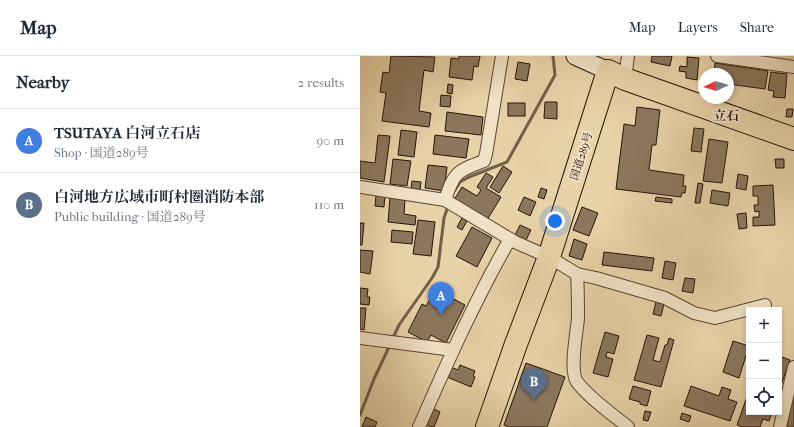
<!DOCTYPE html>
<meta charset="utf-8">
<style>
body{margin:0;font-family:"IM FELL French Canon","Noto Serif JP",serif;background:#f6f6f7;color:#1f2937}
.controls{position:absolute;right:12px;bottom:12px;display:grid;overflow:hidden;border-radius:0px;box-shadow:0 2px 6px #0003}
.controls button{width:36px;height:36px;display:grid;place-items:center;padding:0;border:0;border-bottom:1px solid #e0e1e3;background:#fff;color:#1f2937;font:20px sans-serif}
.compass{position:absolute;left:338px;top:12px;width:36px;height:36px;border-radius:50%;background:#fff;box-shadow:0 2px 6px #0003;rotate:266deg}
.you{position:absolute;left:195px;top:165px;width:14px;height:14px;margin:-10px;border:3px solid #fff;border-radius:50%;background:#1a73e8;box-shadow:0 0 0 6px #1a73e833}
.badge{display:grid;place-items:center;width:26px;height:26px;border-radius:50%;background:#8f2418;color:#fff;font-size:13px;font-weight:700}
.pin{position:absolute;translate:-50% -33px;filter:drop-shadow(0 1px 2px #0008)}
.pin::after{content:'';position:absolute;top:21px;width:14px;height:12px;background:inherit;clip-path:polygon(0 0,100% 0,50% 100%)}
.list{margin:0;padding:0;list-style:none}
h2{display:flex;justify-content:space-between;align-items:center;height:52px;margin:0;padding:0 16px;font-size:17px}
h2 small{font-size:13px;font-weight:400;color:#747a83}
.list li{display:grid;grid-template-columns:26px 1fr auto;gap:12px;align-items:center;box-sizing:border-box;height:64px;padding:0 16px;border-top:1px solid #e0e1e3}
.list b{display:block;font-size:15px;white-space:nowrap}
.list p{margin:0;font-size:13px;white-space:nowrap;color:#747a83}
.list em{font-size:13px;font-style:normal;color:#747a83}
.icon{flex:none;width:22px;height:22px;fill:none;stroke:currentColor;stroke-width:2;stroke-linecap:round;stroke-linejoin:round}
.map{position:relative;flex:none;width:434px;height:371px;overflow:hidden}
header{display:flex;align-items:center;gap:24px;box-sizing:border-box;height:56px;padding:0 20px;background:#fff;border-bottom:1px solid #e0e1e3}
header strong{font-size:19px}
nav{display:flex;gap:22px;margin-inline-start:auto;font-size:14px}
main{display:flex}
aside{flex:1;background:#fff}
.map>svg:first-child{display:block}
</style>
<header>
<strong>Map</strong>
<nav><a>Map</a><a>Layers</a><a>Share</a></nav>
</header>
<main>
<aside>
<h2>Nearby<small>2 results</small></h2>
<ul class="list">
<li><span class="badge" style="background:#3f7fe0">A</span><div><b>TSUTAYA 白河立石店</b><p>Shop · 国道289号</p></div><em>90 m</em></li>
<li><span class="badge" style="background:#5c6f8a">B</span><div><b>白河地方広域市町村圏消防本部</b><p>Public building · 国道289号</p></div><em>110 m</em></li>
</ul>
</aside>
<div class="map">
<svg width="434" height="371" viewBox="0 0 434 371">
<rect width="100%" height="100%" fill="#e8d2a8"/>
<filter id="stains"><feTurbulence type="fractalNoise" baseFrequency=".005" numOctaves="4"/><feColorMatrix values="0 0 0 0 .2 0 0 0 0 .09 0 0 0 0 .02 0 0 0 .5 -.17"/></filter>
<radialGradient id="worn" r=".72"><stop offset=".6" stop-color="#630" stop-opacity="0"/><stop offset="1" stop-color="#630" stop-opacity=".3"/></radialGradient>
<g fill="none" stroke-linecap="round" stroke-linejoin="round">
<g stroke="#735f4a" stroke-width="3">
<path d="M93,137L100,126L109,121L147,106L195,19L193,0"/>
<path d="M32,284L39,269L72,222L78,211L84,162L88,150"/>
<path d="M0,359L14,323L30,289"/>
</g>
</g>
<g fill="#8b775d" stroke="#27140c">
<path d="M31,0L75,1L73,16L64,14L59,55L71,57L69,71L22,65L26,37L20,36L23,16L29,17Z"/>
<path d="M99,0H120L118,11L114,10L112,24L89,21L91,2L99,3Z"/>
<path d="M292,0H312L310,10L291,6Z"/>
<path d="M327,1L339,2L337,24L326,22V16L319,15L320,10L327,11Z"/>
<path d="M158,6L170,8L167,25L155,23Z"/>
<path d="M355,7L408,15L405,33L368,28V18H354Z"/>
<path d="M411,16L427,18L425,42L413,41L414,35L408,34Z"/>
<path d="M88,28L93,29L92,38L87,37Z"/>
<path d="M81,39L91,40L90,51L80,50Z"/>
<path d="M185,46H197V63L184,62Z"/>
<rect x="148" y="47" width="17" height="13"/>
<path d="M277,51L300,54L296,89H292L289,114L324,119L323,130H326L325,137H322L321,141L256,133L264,68L275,70Z"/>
<path d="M427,53H433L432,61H426Z"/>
<path d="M87,56L123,61L121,79L85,75Z"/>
<path d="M334,72L344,73L341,96L331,95Z"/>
<path d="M41,74L57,76L54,101L38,99Z"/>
<path d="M18,79L30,80L24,126L0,122V105L15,107Z"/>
<path d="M75,79L109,83L106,102L73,98Z"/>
<path d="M349,83L368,86L362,127L343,125Z"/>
<path d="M33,103L51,105L47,130L30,128Z"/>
<path d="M415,103H424V112H416Z"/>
<path d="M68,109L87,111L84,135L65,132Z"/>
<path d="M143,110L152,116L139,137L130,131Z"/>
<path d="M126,117L133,121L126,132L141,141L127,164L94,144L102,131L117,140L121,134L117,131Z"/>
<path d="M378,118L388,120L386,134L376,132Z"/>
<path d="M52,125L61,126L60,134L51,133Z"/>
<path d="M338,127L343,128L340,147H335Z"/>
<path d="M413,129L415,169L393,170V161H399V155L395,156L394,149H398V140H393V130Z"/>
<path d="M181,132L187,134L184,143L178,141Z"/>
<path d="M352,134L370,137L368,150L350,147Z"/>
<path d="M16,139L25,140L24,151L15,150Z"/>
<path d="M30,141L45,143L44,158L56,160L55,169L28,166Z"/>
<path d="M164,141L176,146L170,160L158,154Z"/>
<path d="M296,141L312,143V147L295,145Z"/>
<path d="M222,151L238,157L229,180L213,174Z"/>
<path d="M386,157L387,172L379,173L377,158Z"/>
<path d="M102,162L107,165L102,174L97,171Z"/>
<path d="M58,164L75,166L71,200L53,198Z"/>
<path d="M0,167H4L2,189H0Z"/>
<path d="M160,169L171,174L166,184L155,179Z"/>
<path d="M112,171L132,182L117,211L96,200Z"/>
<path d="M32,174L53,176L52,188L31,186Z"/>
<path d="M214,183L227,188L222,204L209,200Z"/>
<path d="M0,194L13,195L10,218L0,216Z"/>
<path d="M244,196L294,202L292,215L242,209Z"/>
<path d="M305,205L316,207L313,224L302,222Z"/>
<path d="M325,222L335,223L333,237L322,235Z"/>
<path d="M78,229L89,234L86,239L105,249L86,287L71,279L67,286L48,276L62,248L66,250Z"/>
<path d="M0,232L8,233L7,241H10L9,249L0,248Z"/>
<path d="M296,246L304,248L301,260L293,258Z"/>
<path d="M0,252H6L4,274L0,273Z"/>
<path d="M245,276L259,280L254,298L247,296L246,301L253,303L248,321L233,317Z"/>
<path d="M287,279L299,282L293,304L300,306L305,289H307L309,282L314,284L301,331L274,324Z"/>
<path d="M373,285L389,290L379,322L363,316Z"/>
<path d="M419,300L430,304L419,335Z"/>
<path d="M166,307L205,321L187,371H148L144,369Z"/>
<path d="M100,309L115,315L113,320L115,321L111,331L87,321L91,311L98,314Z"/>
<path d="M273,330L291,335L287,350L280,348V346L269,343Z"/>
<path d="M331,330L359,340L362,331L371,334L368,343L377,346L370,365L324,350Z"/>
<path d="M389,335V356H412L409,365L403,363L400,371H383L377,369Z"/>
<path d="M434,337V371H426Z"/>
<path d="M72,352L80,356L74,371L65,369Z"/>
<path d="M285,355L291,356L288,365L283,364Z"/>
<path d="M322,357L331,360L329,366L320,363Z"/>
<path d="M6,361L17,366L15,371H2Z"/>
</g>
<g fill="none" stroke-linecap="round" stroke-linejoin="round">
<g stroke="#574433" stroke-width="14">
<g id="street">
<path d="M357,0L434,11"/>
<path d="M265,23L268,0"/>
<path d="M0,131L85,144L155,186L189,201L217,218C218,233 218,247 218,262C217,276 209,314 217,326C230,343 252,358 268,371"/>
<path d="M85,144C94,116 97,115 124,105L126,98L142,0"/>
<path d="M217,218L236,222L305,242L334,257L355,262L405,249"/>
<path d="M0,282L93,294"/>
<path d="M59,371C87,307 115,244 150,183"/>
<path d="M420,371L434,311"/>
</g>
</g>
<g stroke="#27140c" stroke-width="19">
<path id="secondary" d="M215,0L248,15"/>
</g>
<g stroke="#27140c" stroke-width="24">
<path id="highway" d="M127,371L156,288L189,201L248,15L265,23L434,83"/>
</g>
<use href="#street" stroke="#f0e2c6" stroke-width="12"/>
<use href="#secondary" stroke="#f0e2c6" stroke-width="17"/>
<use href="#highway" stroke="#e8d2a8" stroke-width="22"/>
</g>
<g text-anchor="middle" stroke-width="4" stroke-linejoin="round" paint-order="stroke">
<g font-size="11" fill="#27140c" stroke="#f0e2c6">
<text transform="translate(221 100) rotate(-72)" y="4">国道289号</text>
</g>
<g font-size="13" font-weight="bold" fill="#27140c" stroke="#f0e2c6">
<text x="366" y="64">立石</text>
</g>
</g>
<rect width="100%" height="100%" filter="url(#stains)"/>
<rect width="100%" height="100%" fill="url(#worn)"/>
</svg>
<div class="controls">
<button>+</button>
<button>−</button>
<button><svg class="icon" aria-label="locate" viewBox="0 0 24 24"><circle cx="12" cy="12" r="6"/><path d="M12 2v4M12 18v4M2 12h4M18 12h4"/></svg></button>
</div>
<svg class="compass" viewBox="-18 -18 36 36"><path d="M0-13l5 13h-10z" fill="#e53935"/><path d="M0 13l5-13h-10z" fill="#747a83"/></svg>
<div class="you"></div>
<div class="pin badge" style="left:81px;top:259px;background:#3f7fe0">A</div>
<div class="pin badge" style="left:174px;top:345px;background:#5c6f8a">B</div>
</div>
</main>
